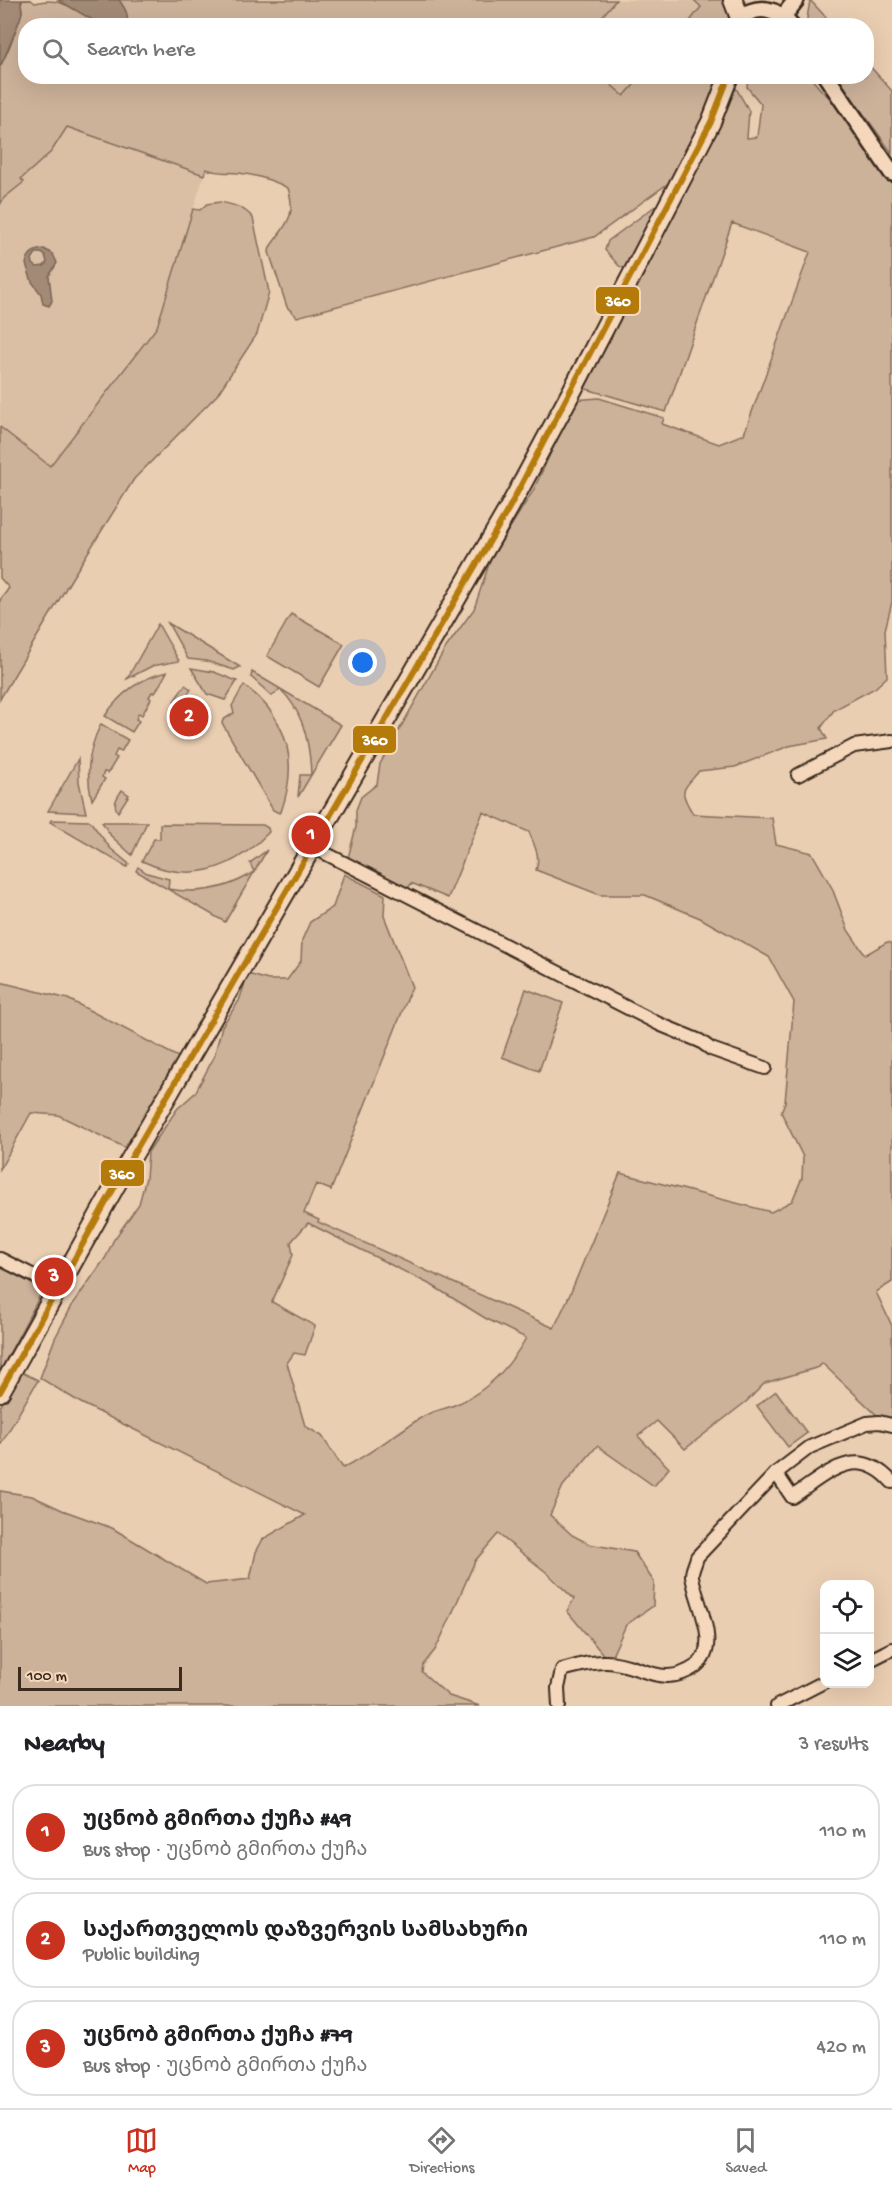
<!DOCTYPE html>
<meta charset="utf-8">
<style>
body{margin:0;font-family:"Gochi Hand","Noto Sans Georgian",sans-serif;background:#f2f2f2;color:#202124}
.controls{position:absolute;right:18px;bottom:18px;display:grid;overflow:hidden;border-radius:12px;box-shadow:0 6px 24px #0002}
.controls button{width:54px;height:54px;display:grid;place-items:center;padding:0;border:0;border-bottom:2px solid #e0e0e0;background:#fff;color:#202124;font:30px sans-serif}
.scale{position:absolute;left:18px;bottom:15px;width:164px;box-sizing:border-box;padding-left:6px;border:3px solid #3b2a1e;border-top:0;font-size:16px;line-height:21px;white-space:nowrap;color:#3b2a1e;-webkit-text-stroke:4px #f5d8bc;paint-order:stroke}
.you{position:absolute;left:363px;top:663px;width:21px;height:21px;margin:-15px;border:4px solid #fff;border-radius:50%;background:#1a73e8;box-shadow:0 0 0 9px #1a73e833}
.badge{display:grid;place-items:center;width:39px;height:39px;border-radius:50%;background:#c8321e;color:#fff;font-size:20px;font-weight:700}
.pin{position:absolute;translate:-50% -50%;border:3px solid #fff;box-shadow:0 2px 6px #0006}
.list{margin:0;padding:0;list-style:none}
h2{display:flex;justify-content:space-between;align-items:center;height:78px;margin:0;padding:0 24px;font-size:26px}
h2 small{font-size:20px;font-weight:400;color:#757577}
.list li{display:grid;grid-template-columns:39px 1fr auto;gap:18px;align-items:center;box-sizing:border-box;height:96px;margin:0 12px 12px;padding:0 12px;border:2px solid #e0e0e0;border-radius:24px}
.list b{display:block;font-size:22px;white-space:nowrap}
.list p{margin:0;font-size:20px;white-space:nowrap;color:#757577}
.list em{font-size:20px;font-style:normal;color:#757577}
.icon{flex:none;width:33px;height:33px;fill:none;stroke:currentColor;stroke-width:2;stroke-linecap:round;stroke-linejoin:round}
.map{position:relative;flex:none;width:892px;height:1706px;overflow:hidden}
.search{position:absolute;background:#fff;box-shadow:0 6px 24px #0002;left:18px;right:18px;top:18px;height:66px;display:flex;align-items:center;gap:15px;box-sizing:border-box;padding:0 21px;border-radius:24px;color:#757577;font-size:22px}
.sheet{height:402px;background:#fff}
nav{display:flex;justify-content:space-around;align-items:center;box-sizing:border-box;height:84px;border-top:2px solid #e0e0e0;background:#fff;font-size:16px;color:#757577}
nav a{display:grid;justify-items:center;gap:3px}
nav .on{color:#c8321e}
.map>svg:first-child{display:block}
</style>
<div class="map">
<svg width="892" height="1706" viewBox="0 0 892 1706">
<rect width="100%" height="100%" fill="#eaceb2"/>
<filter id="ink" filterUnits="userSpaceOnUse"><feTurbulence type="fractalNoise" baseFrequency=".0167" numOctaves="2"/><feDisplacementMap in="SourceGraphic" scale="12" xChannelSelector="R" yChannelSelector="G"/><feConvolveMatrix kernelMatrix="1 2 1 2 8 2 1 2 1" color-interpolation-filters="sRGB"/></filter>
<g filter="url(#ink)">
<g fill="#dabfa5">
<path d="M616,0H694L702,7L686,25L594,26Z"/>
<path d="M601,77H641L624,96Z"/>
<path d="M67,127L204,175L157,326L50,466L0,427V205L4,198L24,182L21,179L51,152Z"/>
</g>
<g fill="#cdb29a" stroke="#846e5c" stroke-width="1.5" fill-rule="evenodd">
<path d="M23,0H31L35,3C45,0 56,0 66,5L67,0H616L594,26H26V76H601L624,96L641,77H722L674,179L594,237L297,317L287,307L269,252L270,247C286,224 297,217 288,188C273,180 256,175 239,173C224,171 222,175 206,169L204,175L67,127L51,152L21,179L24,182L4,198L0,205V66C4,61 21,18 22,12C22,9 21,6 21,2Z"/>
<path d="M694,0H723L726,5L730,25L686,26L701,7Z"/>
<path d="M810,0L833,25H806Z"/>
<path d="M867,63L892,91V153L837,77L866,76Z"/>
<path d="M748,77H810L822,91L842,108L892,184V602L885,630L887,677L875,688L834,710L821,728L827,739L789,746L735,767L699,771C682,792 678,789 693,814L772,818L776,844L812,853L832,888L848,930L865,955L887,942L892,943V1282L876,1292L892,1326V1421L881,1419L822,1363L819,1367L765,1383L747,1401L685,1449L657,1421L638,1436L669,1468L654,1486L597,1446L563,1486L550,1515L572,1535L589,1544L634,1552L654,1582L653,1606L626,1625L611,1658H606L567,1611L574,1599L546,1572L498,1534L475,1561L448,1623L435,1650L423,1665L422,1672L449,1696L480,1706H0V1491L32,1496L62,1510L112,1528L206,1584L250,1579L256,1552L263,1539L305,1515L81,1403L40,1378L55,1338L73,1304L106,1257L113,1241L139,1204L146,1178L148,1152L177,1109L195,1093L214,1057L222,1026L239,1001L248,974L268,980H287L301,961L302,940L310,922L333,907L344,874L385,895L384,916L412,987L331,1190L316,1184L304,1213L319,1220L318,1222L554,1328L571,1292L620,1173L771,1212L792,1201L802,1178L803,1157L781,1112L785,1102L794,1002L769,957L700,918L645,895H600L536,870C541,856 534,845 529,832L483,812L448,898L411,883L408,890L348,858L356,827V810L361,797L377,784L380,764L445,649L474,609L491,558L533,491L573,405V400L599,398L664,418L662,424L719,444L744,434L810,252L732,223L666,412L583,388L736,88L749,111L747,138L757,137L761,104L747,87ZM308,1223L433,1286L485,1318L526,1338C509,1368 484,1394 452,1406C441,1410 431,1411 422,1417C395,1434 371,1454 343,1468L322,1436L305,1426L287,1363L294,1353L305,1355L315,1326L272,1302L293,1255L291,1242Z"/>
<path d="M662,201L626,269L619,266L605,250L608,241Z"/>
<path d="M220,202C234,205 244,207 253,218L269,292L257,334L217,395L134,479L72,578L0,699V600L9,588L0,578V427L50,466L157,327L193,209L200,210L207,204Z"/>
<path d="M291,614L344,644L319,687L267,656Z"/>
<path d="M168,623L240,667L234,670L206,661L188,659Z"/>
<path d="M158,624L179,661L152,666L127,679Z"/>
<path d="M191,668L214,672L237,681L225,700L207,694Z"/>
<path d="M167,672L155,693L152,692L149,697L151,699L142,715L139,713L136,719L139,721L132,732L105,716C120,693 140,678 167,672Z"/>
<path d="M252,672L341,725L298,797L300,775H311C310,745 303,710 280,689L272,696L251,677Z"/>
<path d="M185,685L191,689L181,706L174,701Z"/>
<path d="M244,685C288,718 299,761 281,812L279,813L273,810L222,723L223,720L234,713L232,706Z"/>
<path d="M101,724L128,740L121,752L117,750L114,756L117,758L108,773L104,772L102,777L105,779L92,800C85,773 88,749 101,724Z"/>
<path d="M78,759L79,782L86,813L48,811Z"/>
<path d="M122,790L129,795L118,812C112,804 117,798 122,790Z"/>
<path d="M51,820L90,821L110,848L129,864L127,867L50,822Z"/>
<path d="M102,822H147L132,855L111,836Z"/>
<path d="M160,824L263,825L268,828L269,832C233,870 191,884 142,861L154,839H160Z"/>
<path d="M267,850L225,922L136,871L138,867L147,873L169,879L168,889C198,894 228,889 254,872L250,863Z"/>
<path d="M0,982L68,999L180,1058L128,1149L58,1115L31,1113L0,1169Z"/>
<path d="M526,989L563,1003L539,1071L502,1057Z"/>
<path d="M0,1266L43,1290L0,1371Z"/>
<path d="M21,1372L38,1380L0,1446V1407Z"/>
<path d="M776,1391L807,1433L788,1447L757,1406Z"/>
</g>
<g fill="#a28a76" stroke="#796453" stroke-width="1.5" fill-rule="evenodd">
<path d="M0,0H30H23L21,2C21,6 22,9 22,12C21,18 4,61 0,66Z"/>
<path d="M58,0H119C125,8 130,16 126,25H101Z"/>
<path d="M44,249L53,254L57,263L49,276L52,301L49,306L43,304L41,294L32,282L26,264C28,254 33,250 44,249ZM36,253H41L45,255L47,262L44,266L37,267L33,264L32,259Z"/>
</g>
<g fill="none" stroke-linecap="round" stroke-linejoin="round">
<g stroke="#3b2a1e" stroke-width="16">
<g id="minor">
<path d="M798,775L854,746L892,741"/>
<path d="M313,847L659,1024L700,1041L711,1049L765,1068"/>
<path d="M0,1259L58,1288"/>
<path d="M776,1473L792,1497C826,1475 856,1442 892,1482"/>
<path d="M870,1660L892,1649"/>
<path d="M559,1706L558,1688L562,1670C577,1666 592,1661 607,1662C640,1663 662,1690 696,1666C719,1648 701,1612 695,1589C694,1585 692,1579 692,1575C692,1569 696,1563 697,1557L776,1473L810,1447L867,1423L879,1422L892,1425"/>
<path d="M777,1706L824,1682"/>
</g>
</g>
<g stroke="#3b2a1e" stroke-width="20">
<g id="tertiary">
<path d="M783,17L796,0"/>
<path d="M740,18C758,4 777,8 791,26"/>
<path d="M826,76L892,173"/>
</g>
</g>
<g stroke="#3b2a1e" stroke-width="22">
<g id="secondary">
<path d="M733,0L740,18V26"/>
<path d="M0,1392L123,1172L509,508L573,389L711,122L729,76"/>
</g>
</g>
<use href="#minor" stroke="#f5d8bc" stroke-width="12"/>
<use href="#tertiary" stroke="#f5d8bc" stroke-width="15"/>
<use href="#secondary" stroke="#f5d8bc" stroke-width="18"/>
<g stroke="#f5d8bc" stroke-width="10">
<path id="bus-1" d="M0,1392L123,1172L509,508L711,122L729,76"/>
</g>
<use href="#bus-1" stroke="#b57b0a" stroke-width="6"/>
</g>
</g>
<g stroke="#f5d8bc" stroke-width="2">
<rect x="595" y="286" width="45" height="29" rx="6" fill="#b57b0a"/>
<rect x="352" y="725" width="45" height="29" rx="6" fill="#b57b0a"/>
<rect x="100" y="1159" width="45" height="28" rx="6" fill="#b57b0a"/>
</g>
<g font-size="16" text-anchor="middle" font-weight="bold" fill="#fff">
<text x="618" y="306">360</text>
<text x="375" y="745">360</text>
<text x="122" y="1179">360</text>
</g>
</svg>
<div class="controls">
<button><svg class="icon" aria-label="locate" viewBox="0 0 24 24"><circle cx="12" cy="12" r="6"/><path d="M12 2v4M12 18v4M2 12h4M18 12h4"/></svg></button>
<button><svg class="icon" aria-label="layers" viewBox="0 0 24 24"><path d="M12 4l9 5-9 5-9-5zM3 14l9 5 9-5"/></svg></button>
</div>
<div class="scale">100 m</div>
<div class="you"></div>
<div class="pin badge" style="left:311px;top:835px">1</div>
<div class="pin badge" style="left:189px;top:717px">2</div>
<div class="pin badge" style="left:54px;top:1277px">3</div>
<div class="search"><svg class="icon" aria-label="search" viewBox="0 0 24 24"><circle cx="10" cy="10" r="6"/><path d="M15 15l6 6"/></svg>Search here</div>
</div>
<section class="sheet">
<h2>Nearby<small>3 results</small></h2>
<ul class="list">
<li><span class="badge">1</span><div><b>უცნობ გმირთა ქუჩა #49</b><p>Bus stop · უცნობ გმირთა ქუჩა</p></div><em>110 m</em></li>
<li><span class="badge">2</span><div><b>საქართველოს დაზვერვის სამსახური</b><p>Public building</p></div><em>110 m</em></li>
<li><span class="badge">3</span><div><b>უცნობ გმირთა ქუჩა #79</b><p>Bus stop · უცნობ გმირთა ქუჩა</p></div><em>420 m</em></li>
</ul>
</section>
<nav>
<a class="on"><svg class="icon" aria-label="map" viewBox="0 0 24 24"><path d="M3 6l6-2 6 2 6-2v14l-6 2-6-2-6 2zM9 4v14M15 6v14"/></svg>Map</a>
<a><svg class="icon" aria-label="directions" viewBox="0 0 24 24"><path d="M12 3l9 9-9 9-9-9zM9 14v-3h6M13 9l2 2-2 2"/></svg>Directions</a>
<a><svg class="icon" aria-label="saved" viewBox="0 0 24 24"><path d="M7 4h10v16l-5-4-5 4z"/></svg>Saved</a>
</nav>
